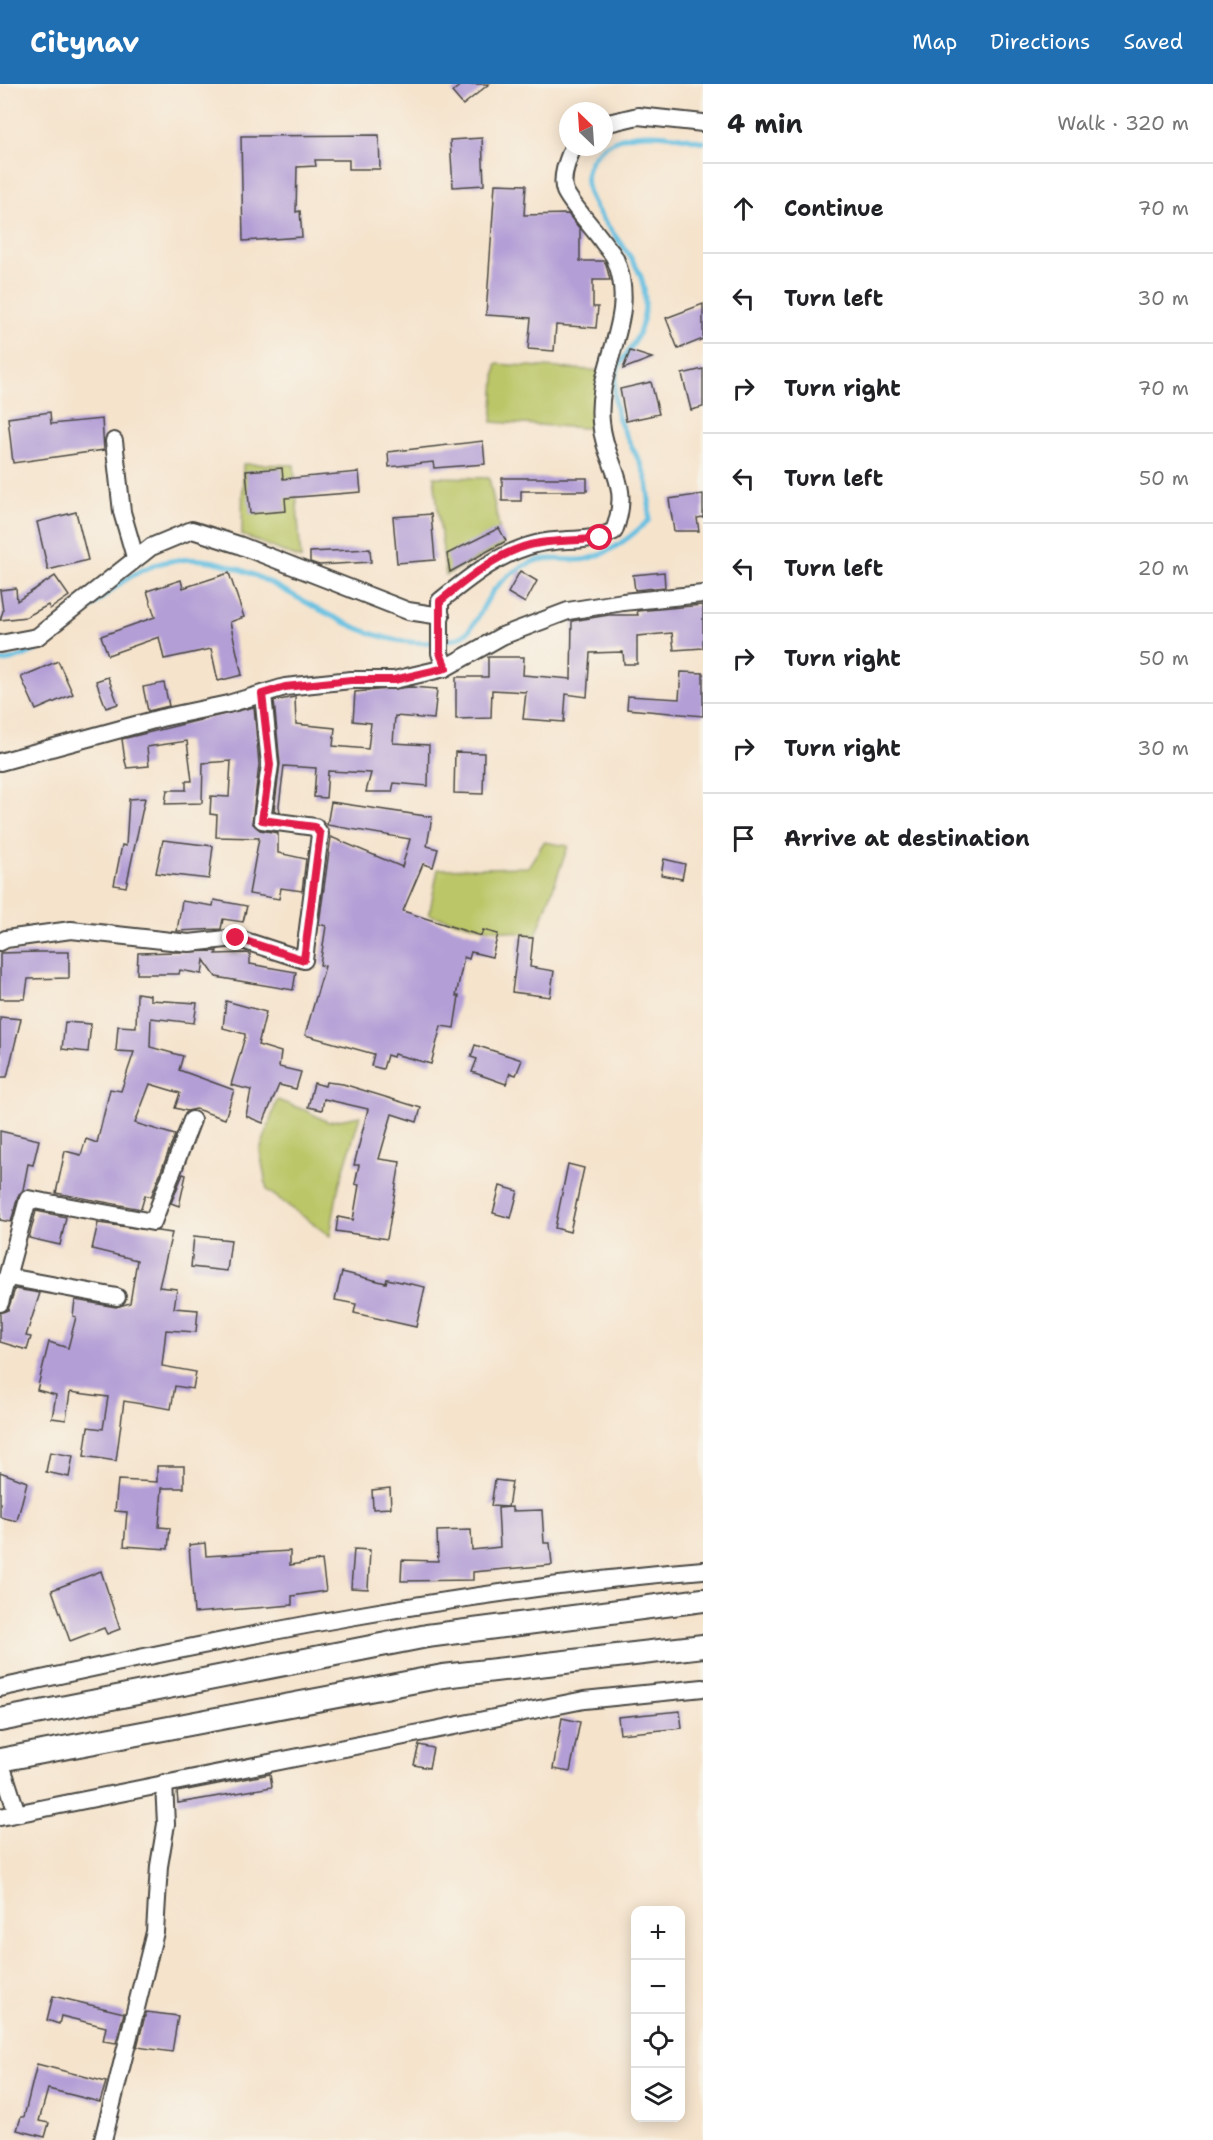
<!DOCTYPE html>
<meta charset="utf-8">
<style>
body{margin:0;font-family:"Shantell Sans",sans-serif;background:#f2f2f2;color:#202124}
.controls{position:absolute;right:18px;bottom:18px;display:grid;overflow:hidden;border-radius:12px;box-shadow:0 3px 15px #0003}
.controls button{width:54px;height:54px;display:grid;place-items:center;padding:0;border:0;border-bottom:2px solid #e0e0e0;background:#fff;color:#202124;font:30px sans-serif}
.compass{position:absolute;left:559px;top:18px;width:54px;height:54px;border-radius:50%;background:#fff;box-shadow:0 3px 15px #0003;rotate:335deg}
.stop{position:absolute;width:18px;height:18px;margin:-14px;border:4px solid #e11d48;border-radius:50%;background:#fff}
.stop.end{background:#e11d48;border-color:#fff;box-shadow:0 2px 6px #0008}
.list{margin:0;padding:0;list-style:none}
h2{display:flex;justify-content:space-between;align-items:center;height:78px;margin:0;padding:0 24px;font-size:26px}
h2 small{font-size:20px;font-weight:400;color:#757577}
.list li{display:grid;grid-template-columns:39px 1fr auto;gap:18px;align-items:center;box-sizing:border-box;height:90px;padding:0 24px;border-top:2px solid #e0e0e0}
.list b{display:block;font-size:22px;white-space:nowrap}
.list em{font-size:20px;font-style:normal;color:#757577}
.icon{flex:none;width:33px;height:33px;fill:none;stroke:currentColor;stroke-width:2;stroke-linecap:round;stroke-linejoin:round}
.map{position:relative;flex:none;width:703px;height:2056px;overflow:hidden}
header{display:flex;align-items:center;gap:36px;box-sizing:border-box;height:84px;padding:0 30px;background:#1f6fb2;color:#fff}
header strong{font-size:28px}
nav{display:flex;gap:33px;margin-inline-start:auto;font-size:21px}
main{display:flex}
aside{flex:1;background:#fff}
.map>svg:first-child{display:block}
</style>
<header>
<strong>Citynav</strong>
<nav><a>Map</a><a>Directions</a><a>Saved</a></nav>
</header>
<main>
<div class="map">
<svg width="703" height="2056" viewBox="0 0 703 2056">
<rect width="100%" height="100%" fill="#f7f3e8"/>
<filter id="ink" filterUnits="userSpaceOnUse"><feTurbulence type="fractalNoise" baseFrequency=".0167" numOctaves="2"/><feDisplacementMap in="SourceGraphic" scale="12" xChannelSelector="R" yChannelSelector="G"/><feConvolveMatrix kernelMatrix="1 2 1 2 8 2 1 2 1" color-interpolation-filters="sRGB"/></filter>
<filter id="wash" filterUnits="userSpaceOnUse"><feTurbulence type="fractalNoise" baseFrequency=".008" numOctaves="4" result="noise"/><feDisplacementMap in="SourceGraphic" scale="24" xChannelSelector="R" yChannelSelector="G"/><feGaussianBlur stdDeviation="1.35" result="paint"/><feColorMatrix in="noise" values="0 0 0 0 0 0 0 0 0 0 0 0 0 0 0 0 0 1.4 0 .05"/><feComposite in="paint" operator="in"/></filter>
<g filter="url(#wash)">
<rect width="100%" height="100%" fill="#f5e3cc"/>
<g fill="#bbc668" stroke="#73784a" stroke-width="1.5">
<path d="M496,280L604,287L600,345L492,338Z"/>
<path d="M243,380L294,381L301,475L242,451Z"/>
<path d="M434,393L489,394L503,462L446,491Z"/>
<path d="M544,758L568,762L536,852L481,843L429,831L438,785L528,783Z"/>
<path d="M277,1016L307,1027L328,1038L360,1032L338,1105L330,1152L267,1106L260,1067Z"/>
</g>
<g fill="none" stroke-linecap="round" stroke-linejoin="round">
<g stroke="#63bfe1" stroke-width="5">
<path d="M604,63C630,43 673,50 703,58"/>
<path d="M0,578C69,568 100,493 165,478C265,455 343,582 455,555C475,550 482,520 494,506C503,495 517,485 530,479C545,472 563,476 579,476C604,475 632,452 649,436C649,420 650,406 645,391C633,357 612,341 615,302C616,279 625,275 635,257C645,239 648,216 642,196C630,155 552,103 604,63"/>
</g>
</g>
<g id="blocks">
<g fill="#b39ed6">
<path d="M462,0H489L463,21L452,8Z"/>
<path d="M379,51L380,85H349V76H315L316,82L297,83L296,128L300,127L302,153L243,157L241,52Z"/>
<path d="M482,54L484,101L453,103L450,56Z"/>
<path d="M495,100L526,101L524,131L568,130L580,145V177H604L606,180L610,196H593V223H598L596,244L556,241L554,267L528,265L531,234L486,231Z"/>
<path d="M703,220V255L678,265L666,234Z"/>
<path d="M630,267L652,274L623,285Z"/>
<path d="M703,285V323L691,326L682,290Z"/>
<path d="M651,298L659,330L626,337L620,305Z"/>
<path d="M50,328L51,340L102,335L104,366L13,379L8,334Z"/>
<path d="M483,357L485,380L434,384L433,378L389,383L388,368Z"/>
<path d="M282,384L283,395L359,388L361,408L285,414L286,427L250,430L246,387Z"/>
<path d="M502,394H587V407H521V417H502Z"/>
<path d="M703,410V433L697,434L699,447H674L669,415Z"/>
<path d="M76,428L88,476L48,486L37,438Z"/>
<path d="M431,430L435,476L397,479L393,433Z"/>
<path d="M499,444L506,457L450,488L447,470Z"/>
<path d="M370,465L371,478L319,481L310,478V468Z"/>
<path d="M520,487L537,497L525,519L508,509Z"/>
<path d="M664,488L665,503L635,506L633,491Z"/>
<path d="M229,489L244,533L230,538L242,591L218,597L211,565L164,575L159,553L108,571L101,552L155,533L147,507L181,496L183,504Z"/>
<path d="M55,492L69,512L50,525L48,521L26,533L0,536L3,527L0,506L16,504L17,517Z"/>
<path d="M703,521V564L674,566L672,549L637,552V580H624L623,568L590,569L587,613L566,610L564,638L523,635L526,608L492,606L491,634L456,635V593H488V573H524L523,591L571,595L572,537L609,531H638L637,527Z"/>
<path d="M58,577L73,610L36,626L21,593Z"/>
<path d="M681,588L703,589V632L627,625L628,612L679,615Z"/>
<path d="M108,593L118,620L106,624L96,597Z"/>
<path d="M164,599L169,622L148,627L143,603Z"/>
<path d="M411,603L437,605L434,635L395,632L393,659L429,661L428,702L394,699L392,708H366L371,689L328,687L326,714L314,713L316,684L284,682L279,722L280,728L274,727L280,680L274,617L295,613L296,640L335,644L333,662L368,665L371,639L353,637L355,608Z"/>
<path d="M254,623L259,681L252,739L260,746L278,749V769L306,775L302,807L281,804L279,815L249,810L259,754L216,753L217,731L210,730L211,712L229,713L231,677L203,679L202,719L165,720L167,706H186V697H192L187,657L147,663L149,682L127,684L125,677L122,655Z"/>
<path d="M455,668L484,669L483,710L454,709Z"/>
<path d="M145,714L126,803L114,801L122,761L126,762L129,715Z"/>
<path d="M331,718L432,733L427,762L438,765L433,783L423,780L403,827L481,852L483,846L498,850L492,873L471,868L469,875L464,873L456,912H459L454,944L441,942L431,980L394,970L393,973L387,971L383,985L371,982L374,970L305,951L325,882L320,881L326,842L319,840L331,753L402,783L410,755L327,741Z"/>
<path d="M163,756L213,762L209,795L156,789Z"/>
<path d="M664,775L685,780L682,795L661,791Z"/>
<path d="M214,816L247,822L243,838L223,835L221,845L177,847L182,817L213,822Z"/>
<path d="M519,853L533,854L530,883L554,887L550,913L512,908Z"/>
<path d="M217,867L216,870L247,869L250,870V880L296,888L293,906L216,893L204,876L202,890L180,886L179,890H137L138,869Z"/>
<path d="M40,868H69V894L28,895L25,915H0V869Z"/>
<path d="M137,909L150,911V916L197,919L194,939L151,934L150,963L183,972L179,986L234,1006L225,1035L196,1025L187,1027L175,1024L180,1009L150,1000L135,1039L175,1051L151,1113L145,1111L141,1125L56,1109L65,1067L81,1071L86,1055L97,1059L110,1005L121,1007L134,968L116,967L118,942L136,943Z"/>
<path d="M226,917L266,928L258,961L281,968L279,983L301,988L296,1005L279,1001L263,1039L246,1032L251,1006L231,1001L245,953V950L223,944Z"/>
<path d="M0,933L21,935L7,993H0Z"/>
<path d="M65,938L91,940L88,968L62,965Z"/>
<path d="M475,961L522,976L516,991L510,989L506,1000L472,988L477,975L471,973Z"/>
<path d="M326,998L343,1000L421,1024L417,1038L392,1030L379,1075L400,1078L387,1155L336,1147L338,1133L353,1136L359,1101L355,1100L359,1081H354L368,1025L324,1015L322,1026L308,1023L314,999L325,1002Z"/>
<path d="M0,1047L39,1056L33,1081L28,1080L23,1106L18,1112L11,1138L0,1136Z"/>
<path d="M568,1080L584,1084L570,1148L555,1144Z"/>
<path d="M183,1090L186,1091L179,1122L171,1119Z"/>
<path d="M500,1102L518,1107L511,1134L493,1129Z"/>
<path d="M36,1127L66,1133L60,1161L29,1154Z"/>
<path d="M98,1139L172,1149L159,1203L177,1205L174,1224L198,1226L196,1248L166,1246L162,1282L196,1288L193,1305L175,1302L171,1325L124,1317L116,1377L84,1372L88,1343L103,1345L108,1313L70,1308L66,1336L52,1334L56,1311L37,1306L49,1258L68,1264L76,1233L73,1232L75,1216L116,1223L130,1219L137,1176L92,1165Z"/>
<path d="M194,1152L231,1156L227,1187L191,1183Z"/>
<path d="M342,1188L386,1199L387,1195L425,1203L416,1243L354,1229L356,1220L335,1216Z"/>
<path d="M15,1205L40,1209L26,1252L31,1253L27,1266L0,1258V1229L8,1226Z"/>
<path d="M50,1368L73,1372L69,1393L46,1388Z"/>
<path d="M157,1382H184V1404H162L159,1443L170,1444L168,1465L124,1462L127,1428L115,1427L118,1396L157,1398Z"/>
<path d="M0,1388L27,1398L17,1437L0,1433Z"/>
<path d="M495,1396L512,1398L508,1423L491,1422Z"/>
<path d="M390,1404L391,1424L373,1425L372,1406Z"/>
<path d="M512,1423V1427L542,1426L544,1459H550L552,1481L473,1488V1496L401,1497L402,1476L438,1477L437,1447L471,1446L472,1466L500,1463L498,1424Z"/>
<path d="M205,1459L206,1472L290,1467V1481L322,1476L326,1507L292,1512V1521L194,1529L189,1461Z"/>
<path d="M354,1465L370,1466L368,1505L351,1504Z"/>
<path d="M101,1487L120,1545L107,1550L104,1544L70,1557L52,1506Z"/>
<path d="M680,1627L682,1644L620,1650L618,1633Z"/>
<path d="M562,1634L580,1638L570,1688L553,1685Z"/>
<path d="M419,1661L433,1664L429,1684L414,1681Z"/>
<path d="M270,1690L272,1703L178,1719L177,1708Z"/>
<path d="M53,1912L124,1929L116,1959L103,1957L106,1943L61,1932L59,1940L47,1936Z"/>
<path d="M146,1928L178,1932L172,1968L137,1963Z"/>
<path d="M37,1980L106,1998L100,2018L48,2005L39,2037L49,2039L45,2053L17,2046L21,2033H24Z"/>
</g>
</g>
</g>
<g filter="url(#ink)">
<use href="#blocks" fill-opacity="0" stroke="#494743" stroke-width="1.5"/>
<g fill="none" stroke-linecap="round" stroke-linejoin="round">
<g stroke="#494743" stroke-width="20">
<g id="street">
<path d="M604,40L638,32L703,39"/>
<path d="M114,357L122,428L135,473"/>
<path d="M0,560L37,553L151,463L192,446L239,461L408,527L441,532"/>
<path d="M445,584L440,569V517C470,493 499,469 536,460C563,453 588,460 614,447C633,397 605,383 601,338C595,282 639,235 616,177C614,170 607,164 603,158C595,146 570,119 565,107C560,94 568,75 573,63"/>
<path d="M0,678L161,634L228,620L285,603L351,596H394L445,584L502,552L568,527L623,518L703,510"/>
<path d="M0,858L6,855L71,846L189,859L236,854L304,876L320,750L315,743L262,736L270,681L263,610"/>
<path d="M8,1193L117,1213"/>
<path d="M0,1219L28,1115L153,1138L192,1036"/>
<path d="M0,1604C231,1553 467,1505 703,1486"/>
<path d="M0,1677L17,1729"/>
<path d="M0,1733L584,1616L703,1604"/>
<path d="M103,2056L155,1848L159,1782L166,1740L164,1699"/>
</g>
</g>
<g stroke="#494743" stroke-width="26">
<g id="secondary">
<path d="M0,1636L427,1552L703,1516"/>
<path d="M0,1676L443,1592L703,1562"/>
</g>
</g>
<use href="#street" stroke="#fff" stroke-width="16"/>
<use href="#secondary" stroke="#fff" stroke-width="22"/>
</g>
</g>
<g fill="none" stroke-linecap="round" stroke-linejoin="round" filter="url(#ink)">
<path stroke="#e11d48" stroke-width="8" d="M236,854L304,876L320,750L315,743L262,736L270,681L262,610L285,603L351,596H394L446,584L440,569V517C469,494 502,464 540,459C560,456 580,457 600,454"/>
</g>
</svg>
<div class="controls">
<button>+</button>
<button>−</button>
<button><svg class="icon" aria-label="locate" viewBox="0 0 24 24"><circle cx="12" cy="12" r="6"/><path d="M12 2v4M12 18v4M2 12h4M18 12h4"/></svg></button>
<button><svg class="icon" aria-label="layers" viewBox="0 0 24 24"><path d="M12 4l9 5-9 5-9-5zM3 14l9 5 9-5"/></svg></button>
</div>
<svg class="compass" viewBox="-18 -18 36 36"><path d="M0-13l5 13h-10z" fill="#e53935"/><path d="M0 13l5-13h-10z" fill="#757577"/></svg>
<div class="stop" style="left:600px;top:454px"></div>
<div class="stop end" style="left:236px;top:854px"></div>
</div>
<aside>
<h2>4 min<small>Walk · 320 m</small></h2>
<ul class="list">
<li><svg class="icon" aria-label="ahead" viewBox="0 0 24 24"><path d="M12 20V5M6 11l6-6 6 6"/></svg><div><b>Continue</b></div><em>70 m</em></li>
<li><svg class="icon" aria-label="left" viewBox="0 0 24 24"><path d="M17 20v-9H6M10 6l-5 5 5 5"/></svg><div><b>Turn left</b></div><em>30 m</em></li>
<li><svg class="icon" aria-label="right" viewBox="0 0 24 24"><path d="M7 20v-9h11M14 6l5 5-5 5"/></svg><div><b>Turn right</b></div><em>70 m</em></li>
<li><svg class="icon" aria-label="left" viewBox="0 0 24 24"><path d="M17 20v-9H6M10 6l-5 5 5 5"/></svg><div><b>Turn left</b></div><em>50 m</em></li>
<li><svg class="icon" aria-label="left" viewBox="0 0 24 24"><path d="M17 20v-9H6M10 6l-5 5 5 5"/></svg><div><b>Turn left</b></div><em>20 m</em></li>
<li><svg class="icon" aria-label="right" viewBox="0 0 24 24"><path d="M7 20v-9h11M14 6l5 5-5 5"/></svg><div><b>Turn right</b></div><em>50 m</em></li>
<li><svg class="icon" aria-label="right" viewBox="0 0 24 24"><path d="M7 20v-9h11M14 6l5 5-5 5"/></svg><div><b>Turn right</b></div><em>30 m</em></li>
<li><svg class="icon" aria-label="arrive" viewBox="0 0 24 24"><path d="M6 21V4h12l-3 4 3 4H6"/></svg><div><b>Arrive at destination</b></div></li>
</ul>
</aside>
</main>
